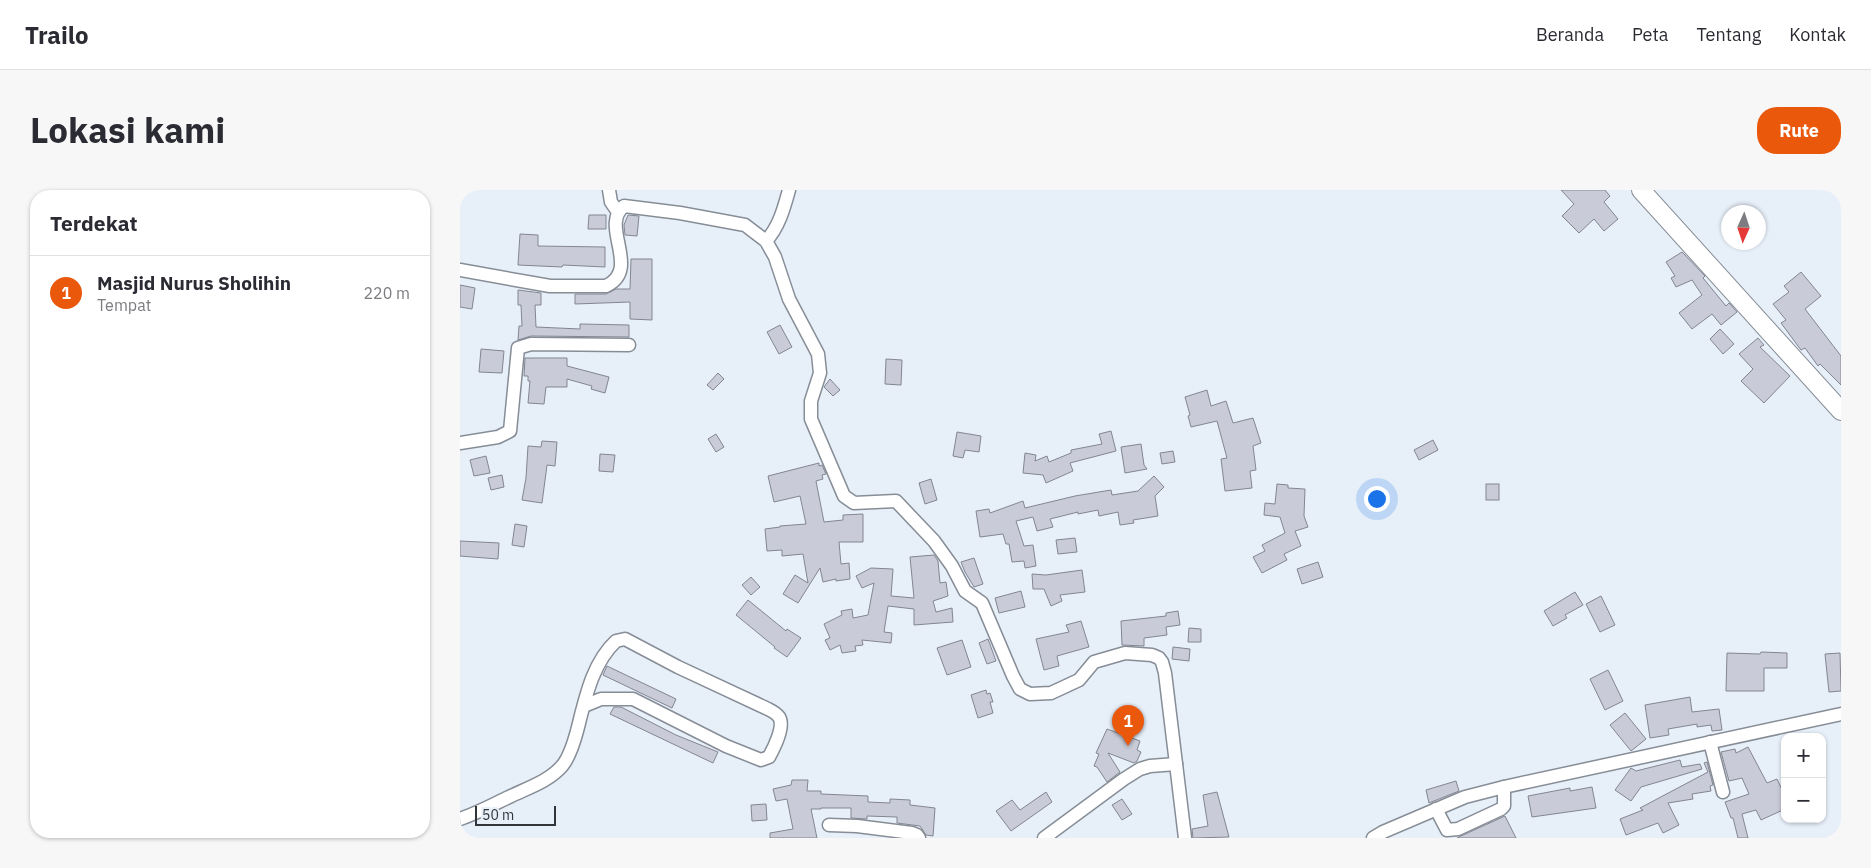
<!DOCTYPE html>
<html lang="id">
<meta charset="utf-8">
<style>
body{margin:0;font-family:"IBM Plex Sans",sans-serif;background:#f7f7f7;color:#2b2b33}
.controls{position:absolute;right:15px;bottom:15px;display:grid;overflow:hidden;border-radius:10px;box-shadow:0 1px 4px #0004}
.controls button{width:45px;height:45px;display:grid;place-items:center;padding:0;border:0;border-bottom:1px solid #e1e1e2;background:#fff;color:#2b2b33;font:25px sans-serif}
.compass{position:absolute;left:1261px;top:15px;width:45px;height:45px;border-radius:50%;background:#fff;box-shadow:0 1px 4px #0004;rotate:183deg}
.scale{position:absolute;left:15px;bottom:12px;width:81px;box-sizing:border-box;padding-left:5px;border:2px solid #313438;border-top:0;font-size:14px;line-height:18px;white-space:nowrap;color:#313438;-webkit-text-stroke:4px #e7eff9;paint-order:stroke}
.you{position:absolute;left:916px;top:308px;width:18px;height:18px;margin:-12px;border:4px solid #fff;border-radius:50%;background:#1a73e8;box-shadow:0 0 0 8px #1a73e833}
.badge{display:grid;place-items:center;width:32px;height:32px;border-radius:50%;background:#ea580c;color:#fff;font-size:16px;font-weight:700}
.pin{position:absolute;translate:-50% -41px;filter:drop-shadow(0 1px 2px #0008)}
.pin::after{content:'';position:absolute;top:26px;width:18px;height:15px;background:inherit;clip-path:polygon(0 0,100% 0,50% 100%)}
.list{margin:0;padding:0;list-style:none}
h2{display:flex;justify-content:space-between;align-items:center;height:65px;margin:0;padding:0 20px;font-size:21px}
h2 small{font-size:16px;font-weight:400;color:#7c7c81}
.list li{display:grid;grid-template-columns:32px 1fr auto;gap:15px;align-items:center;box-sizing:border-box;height:75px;padding:0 20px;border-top:1px solid #e1e1e2}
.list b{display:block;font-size:19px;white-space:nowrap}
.list p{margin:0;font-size:16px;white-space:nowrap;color:#7c7c81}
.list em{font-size:16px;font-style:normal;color:#7c7c81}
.map{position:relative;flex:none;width:1381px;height:648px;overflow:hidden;border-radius:20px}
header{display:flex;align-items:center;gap:30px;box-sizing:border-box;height:70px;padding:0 25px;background:#fff;border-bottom:1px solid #e1e1e2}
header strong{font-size:24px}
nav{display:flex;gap:28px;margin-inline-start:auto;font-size:18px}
.intro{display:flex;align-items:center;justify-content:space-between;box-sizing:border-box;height:120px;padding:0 30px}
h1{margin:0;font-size:35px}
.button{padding:12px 22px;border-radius:20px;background:#ea580c;color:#fff;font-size:18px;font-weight:700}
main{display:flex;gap:30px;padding:0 30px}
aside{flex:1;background:#fff;border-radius:20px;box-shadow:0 1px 4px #0004}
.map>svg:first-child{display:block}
</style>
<header>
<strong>Trailo</strong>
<nav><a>Beranda</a><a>Peta</a><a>Tentang</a><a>Kontak</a></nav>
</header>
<div class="intro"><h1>Lokasi kami</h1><a class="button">Rute</a></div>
<main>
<aside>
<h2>Terdekat<small></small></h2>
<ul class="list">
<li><span class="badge">1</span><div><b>Masjid Nurus Sholihin</b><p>Tempat</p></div><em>220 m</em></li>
</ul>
</aside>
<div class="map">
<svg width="1381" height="648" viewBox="0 0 1381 648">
<rect width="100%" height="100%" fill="#e7eff9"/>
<g fill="#c9ccd8" stroke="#838690">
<path d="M1101,0H1145L1150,6L1144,12L1158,29L1144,41L1134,29L1119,43L1102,26L1114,14Z"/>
<path d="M129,25H146V39H128Z"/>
<path d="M168,25L179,26L177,46L165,45L164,35Z"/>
<path d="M60,44L78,45V56L145,57V77L103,75L102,77L58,75Z"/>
<path d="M1222,62L1245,86L1243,88L1266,116L1269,113L1277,122L1261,135L1252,124L1232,139L1219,123L1242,105L1232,90L1216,97L1211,88L1215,86L1206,72Z"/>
<path d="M171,69H192V130L170,129V112L115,114V104H146L156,99H170Z"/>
<path d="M1341,82L1361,106L1345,119L1381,166V195L1360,174L1358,176L1345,158L1341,160L1321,133L1326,130L1313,114L1329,102L1324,96Z"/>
<path d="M0,95L15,98L12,119L0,117Z"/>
<path d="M58,100L81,103V115H75L76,137L120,139V134L169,135V147L71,146L58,150L59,136H62L61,115H58Z"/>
<path d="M320,135L332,157L319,164L307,142Z"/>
<path d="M1260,139L1274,154L1263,164L1250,149Z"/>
<path d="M1298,148L1304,155L1300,157L1330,186L1304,213L1281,191L1293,179L1279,164Z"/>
<path d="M21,159L44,161L42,183L19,182Z"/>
<path d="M65,168H107V176L149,187L145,203L131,199L132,196L107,189V197H86L84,214L68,213L70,191H68V186H64Z"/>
<path d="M426,169L442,170L441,195L425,194Z"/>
<path d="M258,183L264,189L253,200L247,195Z"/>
<path d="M370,189L380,200L373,206L364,197Z"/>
<path d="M747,200L751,216L766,211L773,233L793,228L801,253L793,256L796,280L790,281L792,298L765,301L761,269L767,268L757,231L731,237L728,226L730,225L725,207Z"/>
<path d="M651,241L656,261L610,273L613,281L586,293L583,285L563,283L565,263L576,265L575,271L587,266L589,272L611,263V260L642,254L639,244Z"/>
<path d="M497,242L521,246L519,262L505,260L503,268L493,266Z"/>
<path d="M256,244L264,257L256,262L248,249Z"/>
<path d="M973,250L978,260L959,270L954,260Z"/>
<path d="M82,251L97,252L95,276L87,275L82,313L62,310L66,288L68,256L81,257Z"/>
<path d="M681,254L684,275L687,279L665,283L661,257Z"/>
<path d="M713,261L715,272L702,274L700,263Z"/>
<path d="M140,264L155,265L153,282L139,281Z"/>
<path d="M26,266L30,283L14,286L10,270Z"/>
<path d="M359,273V276L362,275L366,284L362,285L363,289L356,291L364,332L383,330V325L403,324V352H379L381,374L389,373L390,389L376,391V389L363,392L360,378L338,413L323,404L335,385L348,393L343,364L322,366V360L307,361L305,339L320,337V336L346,334L340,306L314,312L308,286Z"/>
<path d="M42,285L44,297L31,300L28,288Z"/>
<path d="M694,286L704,297L695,306L698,326L673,330L674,333L660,335L658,322L639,326L638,320L618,324V322L590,329L593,337L577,341L573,327L556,331L564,356L573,355L576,376L565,378L564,371L552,372L549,354H546L543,344L520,347L516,321L529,319L530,323L563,311L565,318L615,306L651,300L652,305L678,301Z"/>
<path d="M471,289L477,310L465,314L459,293Z"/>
<path d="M817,294L828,295V298L845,299L844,326L848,337L835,341L841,356L824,364L827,370L802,383L793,367L805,361L802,355L825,343L820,327L804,325L805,313L815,314Z"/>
<rect x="1026" y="294" width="13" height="16"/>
<path d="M55,334L67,336L64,357L52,355Z"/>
<path d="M615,348L617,362L598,364L596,350Z"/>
<path d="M0,351L39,353L38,369L0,366Z"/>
<path d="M474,365L478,371L480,393L486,392L488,406L473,411L476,422L492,418L493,432L454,435V419L428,416L424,442L432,443L431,453L402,450L403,455L395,456L396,461L382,463L380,455L370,460L365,450L370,448L364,434L382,425L381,421L392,419L393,428L408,425L414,393L402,398L396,386L411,378L433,379L431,406L454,408L450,367Z"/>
<path d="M514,368L523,394L514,397L505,382L501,372Z"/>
<path d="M858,372L863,387L842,394L837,379Z"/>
<path d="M622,380L625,402L600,405L602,411L591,416L584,399H573L572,384L586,385Z"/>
<path d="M291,387L300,397L291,405L282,395Z"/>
<path d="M561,401L565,417L539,423L535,408Z"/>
<path d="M1115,402L1123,415L1105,425L1107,428L1093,436L1084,421Z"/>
<path d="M1141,406L1155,435L1140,442L1126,414Z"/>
<path d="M288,410L326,441L327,439L341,448L327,467L314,458L315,457L276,425Z"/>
<path d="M718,421L720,435L706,437L707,445L684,448V456L662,455L661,431L706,426V423Z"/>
<path d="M621,431L629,457L597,466L599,476L584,480L576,449L609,442L606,435Z"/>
<path d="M729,438L741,439V452H728Z"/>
<path d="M528,449L536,471L527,474L519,453Z"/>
<path d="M502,450L511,477L487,485L477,458Z"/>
<path d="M713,457L730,459L729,471L712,469Z"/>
<path d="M1301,462L1327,463V478H1304V501H1266L1267,463L1300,464Z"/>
<path d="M1380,463L1381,501L1369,502L1365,464Z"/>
<path d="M147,476L216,509L212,518L143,485Z"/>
<path d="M1148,480L1163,511L1145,520L1130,489Z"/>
<path d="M526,500L527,504L530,503L533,512H530L533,523L518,528L511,505Z"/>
<path d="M1230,507L1232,522L1259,519L1262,540L1252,541L1251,535L1237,537V534L1208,539L1209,545L1190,548L1185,515Z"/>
<path d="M154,517H161L216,545L258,562L253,573L150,524Z"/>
<path d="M1165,523L1186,549L1171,561L1150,535Z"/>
<path d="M647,539L680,551L677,560L681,562L677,571L674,573L648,563L660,582L647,592L637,577L634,576L639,564L636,563Z"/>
<path d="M1288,557L1307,593L1317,589L1325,606V619L1301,630L1296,620L1282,624L1288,648H1278L1273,628H1271L1265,612L1289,604L1282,588L1269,591L1261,562L1275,559L1276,563Z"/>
<path d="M1220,570L1222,577L1240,574L1242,579L1181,597L1171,611L1155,600L1171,578L1176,581Z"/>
<path d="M1247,572L1253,595L1250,596L1251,601L1232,604L1233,609L1208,613L1219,635L1203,643L1198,633L1166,645L1160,629L1183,620L1180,618L1248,582L1244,573Z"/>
<path d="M332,590H348L347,601H361V604L408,606V612L430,613V609L450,610V615L475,618L473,646L466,645L460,636L437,633V627L407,626V629L391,628V618H361V619H351L357,648H310V643L333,639L327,609L316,611L313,599L331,595Z"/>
<path d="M996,591L999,601L969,613L966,600Z"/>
<path d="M1132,597L1136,618L1072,627L1068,606L1110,598V601Z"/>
<path d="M586,602L592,612L551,641L536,621L552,610L560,620Z"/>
<path d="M757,602L769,647L733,648L732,639L748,636L743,605Z"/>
<path d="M662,609L672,624L662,630L652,615Z"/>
<path d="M306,614L307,630L292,631L291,615Z"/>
<path d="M1045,626L1056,648H997L1001,646Z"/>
</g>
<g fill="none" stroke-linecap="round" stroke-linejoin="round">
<g stroke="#868d96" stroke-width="15">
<g id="street">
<path d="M149,0L151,12L158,22"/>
<path d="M306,51C319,37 324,18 329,0"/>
<path d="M0,80L90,96H146C182,79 139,36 164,16L220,23L285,35L306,51L315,67L329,109L358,164L360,183L351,211V229L384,306L394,313L436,311L474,351L492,376L505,401L522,413L553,486L560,499L570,504L591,503L619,490L634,472L665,463L692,465L699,468L702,472L705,483L725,648"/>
<path d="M0,253L38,247L50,241L58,158L71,154L169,155"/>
<path d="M1250,552L1263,602"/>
<path d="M976,619L987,640L998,639L1041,619L1044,616V597"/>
<path d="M0,629C17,623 32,615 49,607C67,598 88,592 102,576C109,568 114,552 117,541C125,510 132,473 156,451L165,449L218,477L308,519C312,521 317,524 319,527C325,536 314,558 309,567L301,570L266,556L173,509H141L124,516"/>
<path d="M369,635L397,636L452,643L457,645L459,648"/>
<path d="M584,648L664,589L680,579L690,576L716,574"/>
<path d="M913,648L923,642L1005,607L1044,597L1381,524"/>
</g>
</g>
<g stroke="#868d96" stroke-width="20">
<path id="secondary" d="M1181,0L1381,221"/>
</g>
<use href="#street" stroke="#fff" stroke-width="12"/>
<use href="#secondary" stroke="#fff" stroke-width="18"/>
</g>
</svg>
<div class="controls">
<button>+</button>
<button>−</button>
</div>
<svg class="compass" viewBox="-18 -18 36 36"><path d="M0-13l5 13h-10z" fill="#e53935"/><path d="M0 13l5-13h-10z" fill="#7c7c81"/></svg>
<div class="scale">50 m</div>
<div class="you"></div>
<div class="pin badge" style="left:668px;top:556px">1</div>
</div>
</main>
